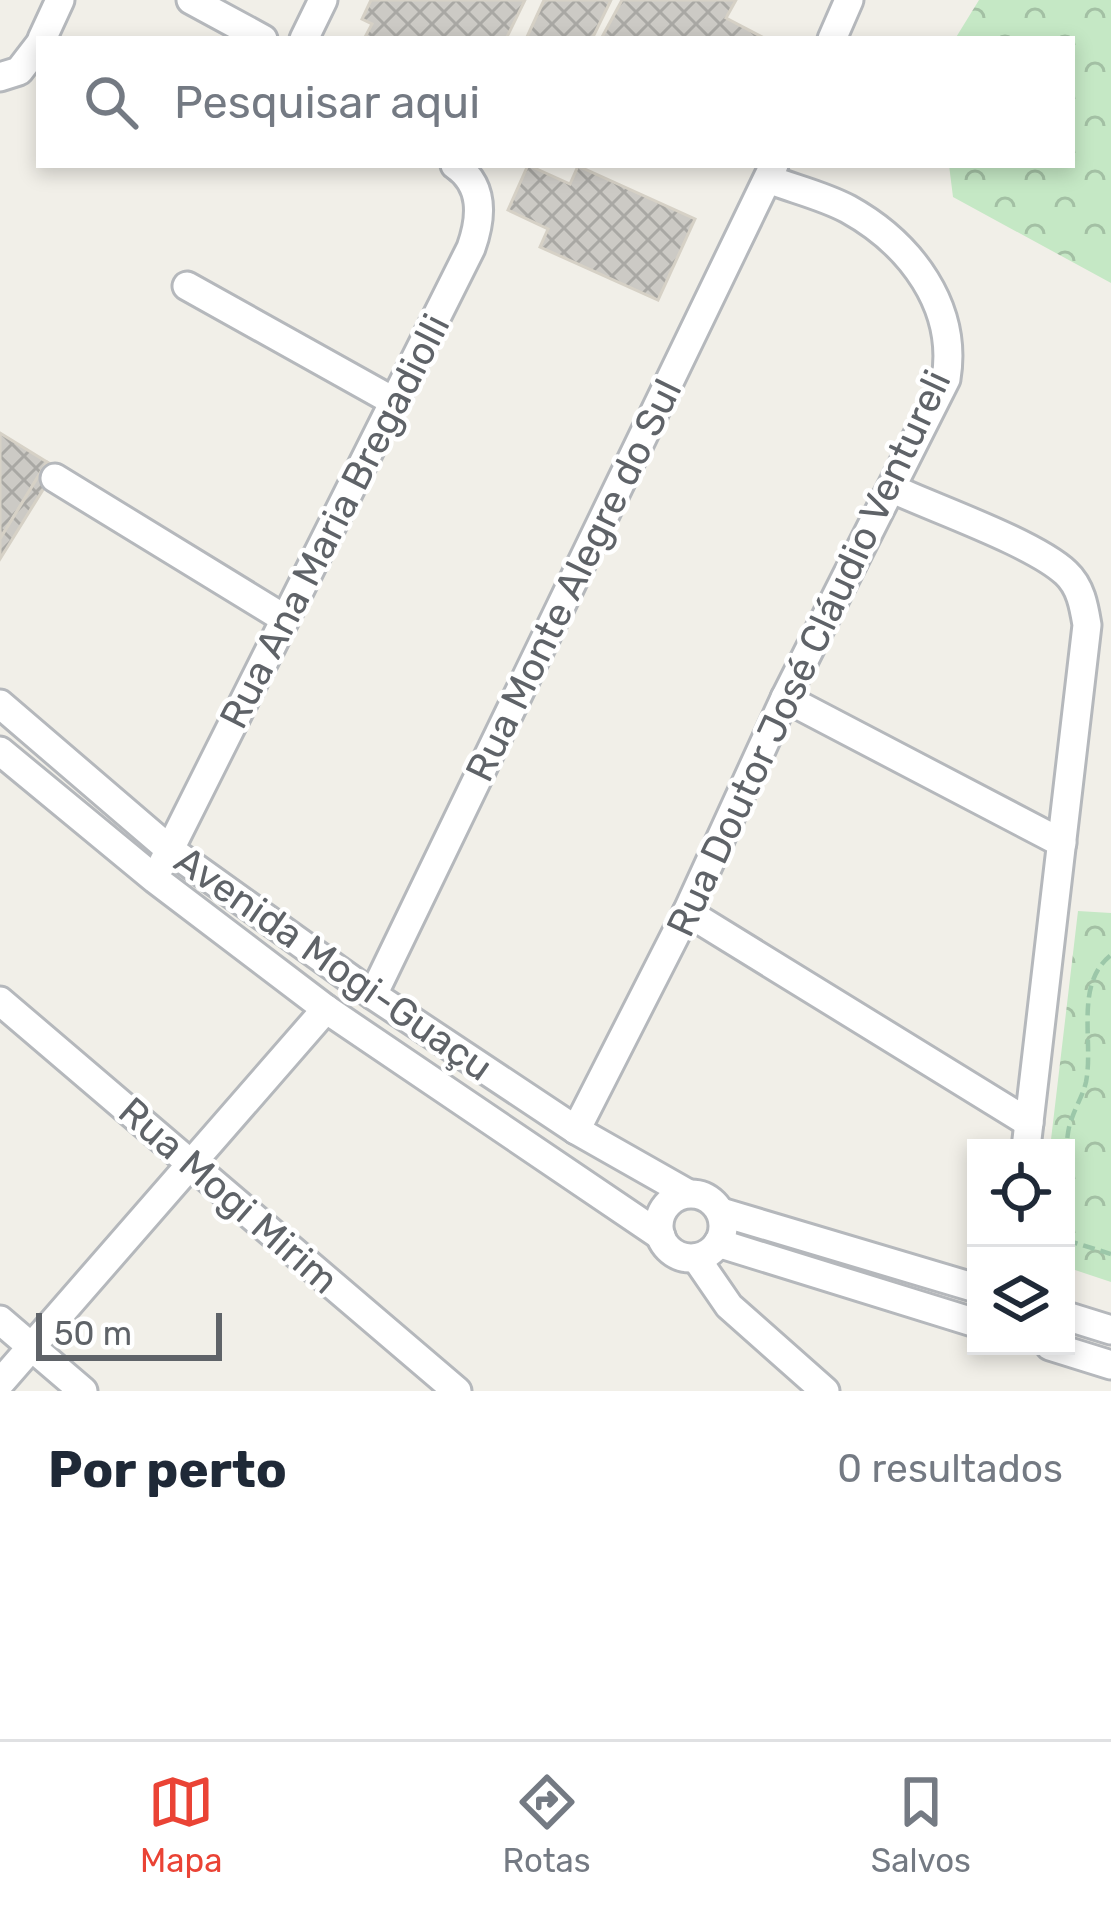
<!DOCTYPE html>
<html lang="pt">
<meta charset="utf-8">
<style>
body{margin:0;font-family:Rubik,sans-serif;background:#f2f2f3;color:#1f2937}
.controls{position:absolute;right:36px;bottom:36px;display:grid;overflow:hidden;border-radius:0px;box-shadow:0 6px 18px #0003}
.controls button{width:108px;height:108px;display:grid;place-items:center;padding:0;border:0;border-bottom:3px solid #e0e1e3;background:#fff;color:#1f2937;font:60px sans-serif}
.scale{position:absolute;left:36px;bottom:30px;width:186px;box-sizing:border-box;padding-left:12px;border:6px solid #5f6368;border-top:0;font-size:33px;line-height:42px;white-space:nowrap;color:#5f6368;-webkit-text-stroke:9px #fff;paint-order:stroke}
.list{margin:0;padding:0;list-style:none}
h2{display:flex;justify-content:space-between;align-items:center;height:156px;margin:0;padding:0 48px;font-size:51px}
h2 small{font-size:39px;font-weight:400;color:#747a83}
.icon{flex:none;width:66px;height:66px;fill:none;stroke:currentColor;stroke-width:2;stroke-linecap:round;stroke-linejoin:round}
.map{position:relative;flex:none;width:1111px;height:1391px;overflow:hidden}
.search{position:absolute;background:#fff;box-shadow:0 6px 18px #0003;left:36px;right:36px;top:36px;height:132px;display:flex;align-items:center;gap:30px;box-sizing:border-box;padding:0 42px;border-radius:0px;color:#747a83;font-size:45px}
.sheet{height:348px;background:#fff}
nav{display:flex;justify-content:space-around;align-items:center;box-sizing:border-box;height:168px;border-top:3px solid #e0e1e3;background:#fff;font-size:33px;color:#747a83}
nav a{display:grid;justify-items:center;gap:6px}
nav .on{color:#ea4335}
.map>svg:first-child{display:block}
</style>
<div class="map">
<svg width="1111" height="1391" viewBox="0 0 1111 1391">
<defs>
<pattern id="forest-crowns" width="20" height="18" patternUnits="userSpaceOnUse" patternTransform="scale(3)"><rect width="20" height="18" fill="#c5e8c5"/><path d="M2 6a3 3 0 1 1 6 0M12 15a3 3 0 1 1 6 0" fill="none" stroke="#a3c0a4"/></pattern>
<pattern id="building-cross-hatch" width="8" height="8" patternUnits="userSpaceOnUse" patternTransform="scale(3)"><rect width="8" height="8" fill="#cccac5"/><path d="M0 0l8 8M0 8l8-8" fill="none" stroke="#a9a8a4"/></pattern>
</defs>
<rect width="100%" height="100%" fill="#f1efe8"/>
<g fill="url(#forest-crowns)">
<path d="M979,0H1111V283L953,197L949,165H1072V39H955Z"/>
<path d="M1078,911L1111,913V1282L1066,1267V1148H1050Z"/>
</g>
<g fill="url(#building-cross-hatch)" stroke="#d6d1c6" stroke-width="3">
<path d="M371,0H525L506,39H364L372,24L362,19Z"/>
<path d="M544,0H611L592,39H526Z"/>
<path d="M622,0H736L726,18L766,39H601Z"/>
<path d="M528,165L570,184L578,166L695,219L658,300L540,247L548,229L508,210Z"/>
<path d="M0,433L47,462L0,539Z"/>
<path d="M47,462L57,467L0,559V539Z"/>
</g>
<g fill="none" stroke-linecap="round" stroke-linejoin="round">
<g stroke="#b5b8bc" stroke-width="33">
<g id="minor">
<path d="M191,0L263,39"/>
<path d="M42,39L60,0"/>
<path d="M304,39L323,0"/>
<path d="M832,39L849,0"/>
<path d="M0,77L19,71L39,45"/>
<path d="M187,286L393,401"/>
<path d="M55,478L285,619"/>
<path d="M893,489C936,509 1034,543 1066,573C1081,587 1084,607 1087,625L1026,1148"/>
<path d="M785,698L1062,843"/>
<path d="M0,704L169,849L373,995L576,1130L687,1193"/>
<path d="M0,751L155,879L326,1009L661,1236"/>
<path d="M163,863L471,248C482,217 484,185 455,165"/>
<path d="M687,912L1029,1123"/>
<path d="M373,995L774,165"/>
<path d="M0,1001L457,1391"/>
<path d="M576,1130L687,912L785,698L946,379C958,307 911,244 848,209C824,196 794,189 768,179"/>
<circle cx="691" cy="1226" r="32"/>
<path d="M721,1212L976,1288"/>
<path d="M718,1243L976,1323"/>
<path d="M696,1258L729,1306L825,1391"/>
<path d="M1066,1316L1111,1330"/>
<path d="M0,1320L83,1391"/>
<path d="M1050,1346L1111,1365"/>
<path d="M0,1383L326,1009"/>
</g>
</g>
<g stroke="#9cc7a9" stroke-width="4.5" stroke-dasharray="12 6" stroke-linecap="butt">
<path d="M1066,1156C1067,1144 1067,1129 1072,1118C1076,1106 1083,1095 1086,1082C1094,1041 1074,984 1111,955"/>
<path d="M1066,1240L1111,1254"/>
</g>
<use href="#minor" stroke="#fff" stroke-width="27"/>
</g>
<g text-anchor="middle" stroke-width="9" stroke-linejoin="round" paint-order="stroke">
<g font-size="39" fill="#5f6368" stroke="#fff">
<text transform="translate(334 521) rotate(-63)" y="14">Rua Ana Maria Bregadiolli</text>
<text transform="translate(573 580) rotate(-64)" y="14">Rua Monte Alegre do Sul</text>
<text transform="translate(808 653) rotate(-65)" y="14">Rua Doutor José Cláudio Ventureli</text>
<text transform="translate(334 963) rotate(35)" y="14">Avenida Mogi-Guaçu</text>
<text transform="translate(229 1195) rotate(41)" y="14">Rua Mogi Mirim</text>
</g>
</g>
</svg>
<div class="controls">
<button><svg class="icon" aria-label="locate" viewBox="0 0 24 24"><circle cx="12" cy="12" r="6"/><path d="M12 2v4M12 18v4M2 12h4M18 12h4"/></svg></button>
<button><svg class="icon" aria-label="layers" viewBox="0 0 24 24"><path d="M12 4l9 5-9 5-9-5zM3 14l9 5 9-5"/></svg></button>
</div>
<div class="scale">50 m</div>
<div class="search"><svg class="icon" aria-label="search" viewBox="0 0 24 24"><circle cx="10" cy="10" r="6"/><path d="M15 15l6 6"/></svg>Pesquisar aqui</div>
</div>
<section class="sheet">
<h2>Por perto<small>0 resultados</small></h2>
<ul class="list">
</ul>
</section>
<nav>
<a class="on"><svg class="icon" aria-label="map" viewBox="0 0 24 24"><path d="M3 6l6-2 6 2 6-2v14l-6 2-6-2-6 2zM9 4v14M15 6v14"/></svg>Mapa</a>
<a><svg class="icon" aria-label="directions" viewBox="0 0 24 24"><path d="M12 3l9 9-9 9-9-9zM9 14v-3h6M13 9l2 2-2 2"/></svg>Rotas</a>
<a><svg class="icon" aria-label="saved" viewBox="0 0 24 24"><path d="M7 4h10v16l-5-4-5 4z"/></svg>Salvos</a>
</nav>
